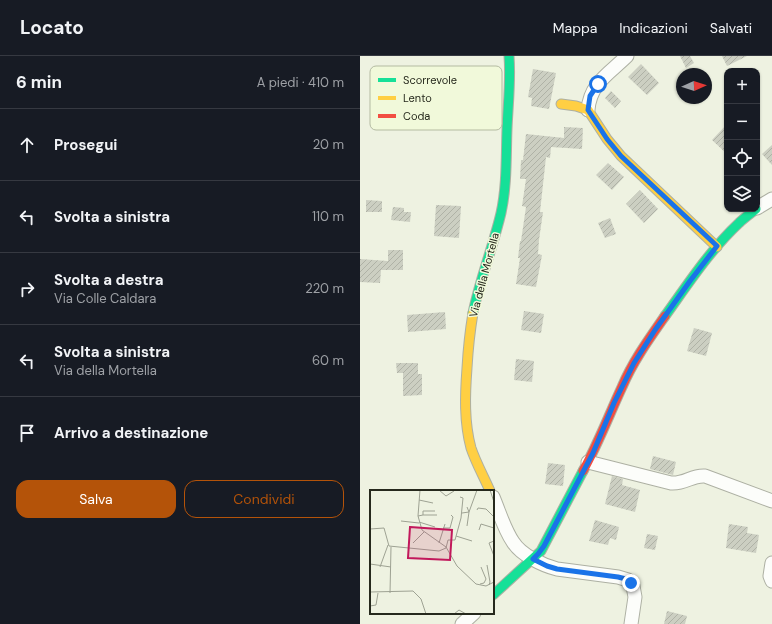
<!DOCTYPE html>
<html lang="it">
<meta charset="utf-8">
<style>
body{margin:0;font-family:"DM Sans",sans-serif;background:#242831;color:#f1f3f6}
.controls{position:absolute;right:12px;top:12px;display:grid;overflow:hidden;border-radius:8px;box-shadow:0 1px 3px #0004}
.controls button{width:36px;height:36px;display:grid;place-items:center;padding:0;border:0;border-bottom:1px solid #363941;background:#171b24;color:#f1f3f6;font:20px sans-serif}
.compass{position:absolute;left:316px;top:12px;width:36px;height:36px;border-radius:50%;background:#171b24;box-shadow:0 1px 3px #0004;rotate:87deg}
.stop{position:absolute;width:12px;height:12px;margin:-9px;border:3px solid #1a73e8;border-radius:50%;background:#fff}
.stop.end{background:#1a73e8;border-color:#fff;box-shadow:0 1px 4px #0008}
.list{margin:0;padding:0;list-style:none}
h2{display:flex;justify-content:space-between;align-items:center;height:52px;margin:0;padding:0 16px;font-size:17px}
h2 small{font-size:13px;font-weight:400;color:#9ea1a6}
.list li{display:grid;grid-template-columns:26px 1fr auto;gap:12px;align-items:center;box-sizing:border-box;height:72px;padding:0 16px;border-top:1px solid #363941}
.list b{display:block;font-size:15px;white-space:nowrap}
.list p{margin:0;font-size:13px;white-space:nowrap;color:#9ea1a6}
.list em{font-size:13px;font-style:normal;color:#9ea1a6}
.actions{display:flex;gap:8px;padding:12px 16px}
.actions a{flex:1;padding:9px 0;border:1px solid #b45309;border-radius:12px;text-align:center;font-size:14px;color:#b45309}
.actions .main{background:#b45309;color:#fff}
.icon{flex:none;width:22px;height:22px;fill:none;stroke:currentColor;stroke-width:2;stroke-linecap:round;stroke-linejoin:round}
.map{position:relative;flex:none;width:412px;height:568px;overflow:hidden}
header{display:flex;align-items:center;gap:24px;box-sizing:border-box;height:56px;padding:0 20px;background:#171b24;border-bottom:1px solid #363941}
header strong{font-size:19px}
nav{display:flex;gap:22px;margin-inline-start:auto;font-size:14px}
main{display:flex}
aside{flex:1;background:#171b24}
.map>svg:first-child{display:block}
</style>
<header>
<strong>Locato</strong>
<nav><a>Mappa</a><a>Indicazioni</a><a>Salvati</a></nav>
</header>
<main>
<aside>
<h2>6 min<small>A piedi · 410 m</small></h2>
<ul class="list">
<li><svg class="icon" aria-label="ahead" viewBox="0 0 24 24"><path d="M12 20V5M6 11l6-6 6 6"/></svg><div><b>Prosegui</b></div><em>20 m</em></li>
<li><svg class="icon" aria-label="left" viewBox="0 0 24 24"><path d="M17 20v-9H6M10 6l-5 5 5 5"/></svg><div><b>Svolta a sinistra</b></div><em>110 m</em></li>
<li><svg class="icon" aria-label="right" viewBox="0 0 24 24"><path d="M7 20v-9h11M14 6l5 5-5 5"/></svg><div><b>Svolta a destra</b><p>Via Colle Caldara</p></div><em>220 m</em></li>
<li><svg class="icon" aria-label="left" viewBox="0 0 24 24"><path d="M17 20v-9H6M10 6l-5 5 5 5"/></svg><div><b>Svolta a sinistra</b><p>Via della Mortella</p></div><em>60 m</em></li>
<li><svg class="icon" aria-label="arrive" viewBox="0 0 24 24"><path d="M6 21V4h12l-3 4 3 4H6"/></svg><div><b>Arrivo a destinazione</b></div></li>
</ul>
<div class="actions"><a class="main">Salva</a><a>Condividi</a></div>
</aside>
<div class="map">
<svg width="412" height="568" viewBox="0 0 412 568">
<defs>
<pattern id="building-hatch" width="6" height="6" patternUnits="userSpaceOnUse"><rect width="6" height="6" fill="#cccfc2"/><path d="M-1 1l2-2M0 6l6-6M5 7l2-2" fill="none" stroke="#afb2a6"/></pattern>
</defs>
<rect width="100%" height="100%" fill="#eef2e1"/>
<g fill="url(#building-hatch)">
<path d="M320,0H330L334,7L326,12Z"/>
<path d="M362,0H387L367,10Z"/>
<path d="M281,8L299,27L287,39L268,21Z"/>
<path d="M173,13L196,17L189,53L171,50L172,42L168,41Z"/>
<path d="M251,35L261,45L255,52L245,42Z"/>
<path d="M367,68V98L352,84Z"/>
<path d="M204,71L223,72L222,93L191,91L190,102L186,101L180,156H183L179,184L178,198L182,199L176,231L156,228L160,202H158L160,185H161L166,151L162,150L166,123H160L161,104H163L166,78L204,82Z"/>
<path d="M412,89V109L402,98Z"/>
<path d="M248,107L264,121L252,134L236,119Z"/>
<path d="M280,134L298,153L284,167L266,148Z"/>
<path d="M6,144L22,145V156H6Z"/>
<path d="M76,149L101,150L99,182L74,180Z"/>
<path d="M33,151L44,152V156H51L50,166L31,164Z"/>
<path d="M250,162L256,178L245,182L238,167Z"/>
<path d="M28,194H43V214H21L20,227L0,226V203L28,205Z"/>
<path d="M164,255L184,258L181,277L161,274Z"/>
<path d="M85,256L86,273L48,276L47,259Z"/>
<path d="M334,272L352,277L346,300L327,295Z"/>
<path d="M156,303L174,305L172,326L154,324Z"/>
<path d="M36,307H58V318H62V339L43,340V317H37Z"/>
<path d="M293,400L316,406L313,419L290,413Z"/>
<path d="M188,407L205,409L203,430L185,428Z"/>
<path d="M252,420L263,423L262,429L280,434L275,456L245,448Z"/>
<path d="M235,464L259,471L256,484L250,482L248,489L229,485Z"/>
<path d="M369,468L388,471L387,477L399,479L396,497L366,492Z"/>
<path d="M287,478L298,480L295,494L284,492Z"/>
<path d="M307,555L327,560L325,568H304Z"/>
</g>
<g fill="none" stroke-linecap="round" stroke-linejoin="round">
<g stroke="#adb0a3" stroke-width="15">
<g id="street">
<path d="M228,54C230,27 250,17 267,0"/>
<path d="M397,152L412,143"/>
<path d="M228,406L311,427C326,428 331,419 345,420L412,445"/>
<path d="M133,441C139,455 144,473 153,486C161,499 182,509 197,513L258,521L268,524L273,530L275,541L271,568"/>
<path d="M412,507L410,520L412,525"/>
<path d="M102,568L114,557"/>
</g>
</g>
<g stroke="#adb0a3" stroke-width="11">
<g id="fast">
<path d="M113,257C120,223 133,191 141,157C147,130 146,101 147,73C148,48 151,24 149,0"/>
<path d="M305,260C328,228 350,194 379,167C384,162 390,158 396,153"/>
<path d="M133,539L181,495L223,415"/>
</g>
</g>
<g stroke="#adb0a3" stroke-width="11">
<g id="slow">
<path d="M201,48L216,50L228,54L247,83L261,100L357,191"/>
<path d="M113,257C110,275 108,294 107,312C105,339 104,366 111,392C116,407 124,421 130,435"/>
</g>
</g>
<g stroke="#adb0a3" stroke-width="11">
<path id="jam" d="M223,415C238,388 249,359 262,331C273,305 289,283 305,260"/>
</g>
<use href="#street" stroke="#fcfdfa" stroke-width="13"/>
<use href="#fast" stroke="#16e098" stroke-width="9"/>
<use href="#slow" stroke="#ffcf43" stroke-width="9"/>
<use href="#jam" stroke="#f24e42" stroke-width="9"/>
</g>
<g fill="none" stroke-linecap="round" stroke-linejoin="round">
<path stroke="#1a73e8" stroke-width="5" d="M238,28L230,40L228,54L247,83L261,100L357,190L330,225L295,274L274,307L254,347L233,397L184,490L178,498L173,503L187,510L197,513L258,521L266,523L271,527"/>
</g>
<g text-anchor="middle" stroke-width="3" stroke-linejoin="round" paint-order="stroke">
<g font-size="11" fill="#26291d" stroke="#f1f9da">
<text transform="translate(124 219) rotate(-75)" y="4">Via della Mortella</text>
</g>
</g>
<g transform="translate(10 434)">
<rect width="124" height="124" fill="#eef2e1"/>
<path fill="none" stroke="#9ea293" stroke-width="1" d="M50,0L48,26L52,40L76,57L87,76L106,94L116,96L124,92M69,0L76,6L84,1M120,0L124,12M49,10L63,13M107,20L108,18L116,19L124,27M92,23L99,22L107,0M53,25H67M48,26L53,25V21H65M31,31L49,33M49,32L65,37M97,36L99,22L97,17M73,38H80L83,27L81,25M0,39L14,38L19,56L69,61L76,58L78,50H85L91,28L93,8L90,7M109,40L111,34L124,38M86,46L102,51M124,51L119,53L124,66M43,53L54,42M69,53L75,34M0,74L21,77M117,75L120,92L119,95M10,77L18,55M110,94L114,93L116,89L111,77M0,102L43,101L51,109L56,124M20,103L21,57M0,116L6,115L8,103M84,124L89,120L96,124"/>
<path fill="#c2185b" fill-opacity="0.15" stroke="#c2185b" stroke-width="2" d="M40,37L82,40L80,70L38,68Z"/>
<rect width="124" height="124" fill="none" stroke="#26291d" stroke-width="2"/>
</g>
<rect x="10" y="10" width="132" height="64" rx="6" fill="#f1f9da" stroke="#b4bba1" stroke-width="1"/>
<rect x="18" y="22" width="18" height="4" fill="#16e098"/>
<rect x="18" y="40" width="18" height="4" fill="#ffcf43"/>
<rect x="18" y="58" width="18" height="4" fill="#f24e42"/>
<g font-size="11" fill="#26291d">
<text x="43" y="28">Scorrevole</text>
<text x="43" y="46">Lento</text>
<text x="43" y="64">Coda</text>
</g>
</svg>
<div class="controls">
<button>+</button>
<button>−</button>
<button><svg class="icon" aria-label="locate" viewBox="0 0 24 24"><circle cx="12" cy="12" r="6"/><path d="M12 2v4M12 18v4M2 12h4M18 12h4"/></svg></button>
<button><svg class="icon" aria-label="layers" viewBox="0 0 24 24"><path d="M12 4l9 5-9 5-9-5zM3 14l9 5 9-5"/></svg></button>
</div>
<svg class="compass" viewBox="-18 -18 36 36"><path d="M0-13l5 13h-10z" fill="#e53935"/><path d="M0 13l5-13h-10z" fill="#9ea1a6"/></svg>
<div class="stop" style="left:238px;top:28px"></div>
<div class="stop end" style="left:271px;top:527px"></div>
</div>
</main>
